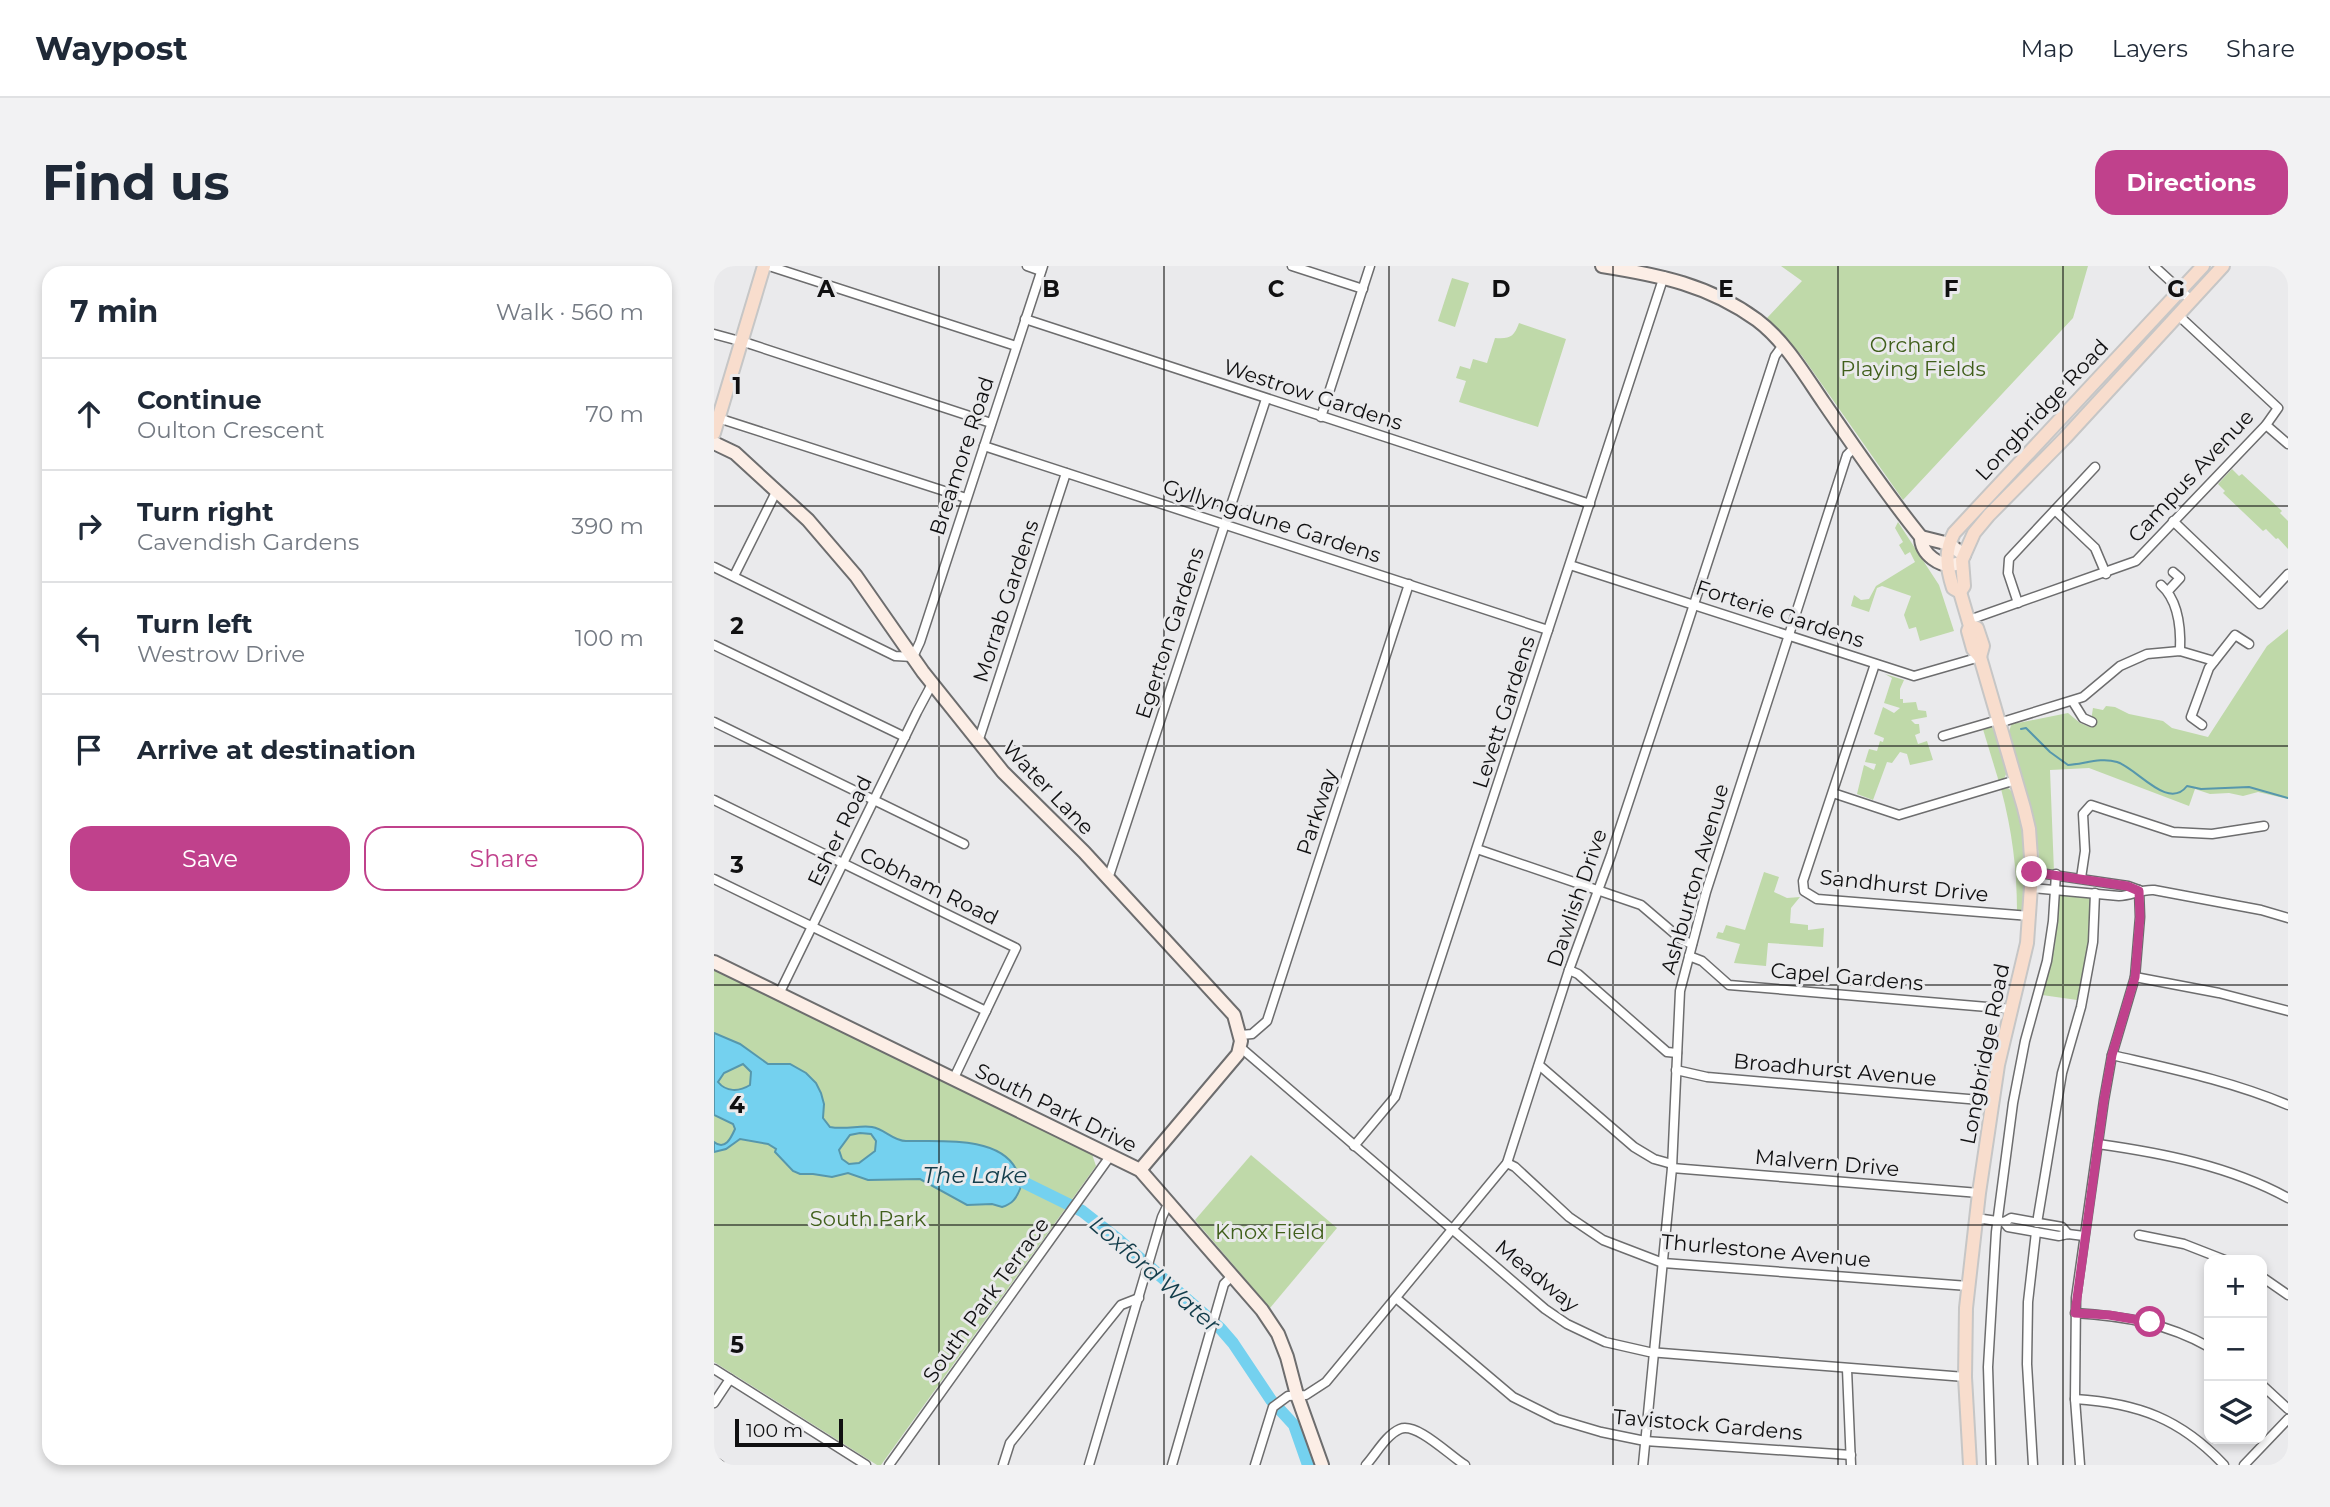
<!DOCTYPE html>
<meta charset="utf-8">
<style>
body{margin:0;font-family:Montserrat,sans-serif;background:#f2f2f3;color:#1f2937}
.controls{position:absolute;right:21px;bottom:21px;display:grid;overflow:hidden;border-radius:14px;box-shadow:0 4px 10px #0003}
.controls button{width:63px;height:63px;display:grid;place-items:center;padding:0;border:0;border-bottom:2px solid #e0e1e3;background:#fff;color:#1f2937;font:35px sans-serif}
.scale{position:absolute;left:21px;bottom:18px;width:108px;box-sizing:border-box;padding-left:7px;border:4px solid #101011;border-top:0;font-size:19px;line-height:24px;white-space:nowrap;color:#101011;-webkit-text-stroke:5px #eaeaec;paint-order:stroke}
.stop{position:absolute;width:21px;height:21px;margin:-16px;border:5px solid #c0418c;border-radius:50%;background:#fff}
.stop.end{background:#c0418c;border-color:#fff;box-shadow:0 2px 7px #0008}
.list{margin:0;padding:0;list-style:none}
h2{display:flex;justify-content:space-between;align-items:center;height:91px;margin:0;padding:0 28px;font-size:30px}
h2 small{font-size:23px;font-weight:400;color:#747a83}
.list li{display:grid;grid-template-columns:46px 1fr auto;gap:21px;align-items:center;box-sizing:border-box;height:112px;padding:0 28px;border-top:2px solid #e0e1e3}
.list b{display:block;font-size:26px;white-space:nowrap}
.list p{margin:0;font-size:23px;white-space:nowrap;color:#747a83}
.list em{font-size:23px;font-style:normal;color:#747a83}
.actions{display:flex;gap:14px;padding:21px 28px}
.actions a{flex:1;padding:16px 0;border:2px solid #c0418c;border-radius:21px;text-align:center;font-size:24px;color:#c0418c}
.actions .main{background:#c0418c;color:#fff}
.icon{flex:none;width:38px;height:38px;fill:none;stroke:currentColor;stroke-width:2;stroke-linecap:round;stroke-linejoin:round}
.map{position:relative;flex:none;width:1574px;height:1199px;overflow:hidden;border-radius:21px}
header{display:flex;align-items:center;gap:42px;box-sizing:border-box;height:98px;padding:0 35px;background:#fff;border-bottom:2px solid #e0e1e3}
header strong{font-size:33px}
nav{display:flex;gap:38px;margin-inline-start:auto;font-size:24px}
.intro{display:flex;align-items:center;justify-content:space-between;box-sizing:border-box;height:168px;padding:0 42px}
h1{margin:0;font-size:49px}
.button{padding:18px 32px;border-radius:21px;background:#c0418c;color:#fff;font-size:24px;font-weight:700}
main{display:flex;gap:42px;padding:0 42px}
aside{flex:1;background:#fff;border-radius:21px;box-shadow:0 4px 10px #0003}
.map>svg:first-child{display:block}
</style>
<header>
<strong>Waypost</strong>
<nav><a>Map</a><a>Layers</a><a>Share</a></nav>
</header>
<div class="intro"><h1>Find us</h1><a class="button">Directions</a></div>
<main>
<aside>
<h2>7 min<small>Walk · 560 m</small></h2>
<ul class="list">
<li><svg class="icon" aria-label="ahead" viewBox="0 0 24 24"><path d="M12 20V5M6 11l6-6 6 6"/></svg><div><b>Continue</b><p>Oulton Crescent</p></div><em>70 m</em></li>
<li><svg class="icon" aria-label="right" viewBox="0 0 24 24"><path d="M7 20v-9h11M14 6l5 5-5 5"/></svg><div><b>Turn right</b><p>Cavendish Gardens</p></div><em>390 m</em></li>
<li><svg class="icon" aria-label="left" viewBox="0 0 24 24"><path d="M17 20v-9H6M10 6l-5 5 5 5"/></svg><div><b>Turn left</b><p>Westrow Drive</p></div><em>100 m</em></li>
<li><svg class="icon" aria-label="arrive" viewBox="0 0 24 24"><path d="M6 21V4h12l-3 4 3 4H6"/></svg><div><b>Arrive at destination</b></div></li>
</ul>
<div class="actions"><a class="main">Save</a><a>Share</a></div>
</aside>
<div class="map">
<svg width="1574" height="1199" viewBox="0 0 1574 1199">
<rect width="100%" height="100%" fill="#eaeaec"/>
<g fill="#bfd9a9">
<path d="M1067,0H1374L1359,52L1189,234L1088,90L1053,52L1088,15Z"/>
<path d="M738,12L755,17L741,61L724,55Z"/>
<path d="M805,57L852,73L824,161L745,136L752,115L742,112L746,100L756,103L759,93L773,97L781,72C796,73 800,71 805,57Z"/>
<path d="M1518,203L1525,210L1528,208L1568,245L1566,247L1574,255V283L1564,272L1562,273L1552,263L1549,265L1509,227L1511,225L1504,218Z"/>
<path d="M1184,256L1225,319L1240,365L1206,375L1202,361L1195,363L1190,349L1197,330L1168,320L1163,322L1155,346L1137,340L1140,329L1147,334L1155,333L1162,320L1201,296L1196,286L1191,289L1185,279L1189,276L1181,262Z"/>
<path d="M1574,363V533L1544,526L1529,530L1515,527L1496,528L1481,523L1475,540L1375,502L1336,504L1340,606L1330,604L1326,599L1321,560L1295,466L1297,459L1303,455L1304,457L1354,447L1366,457L1376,461L1379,442L1389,444L1392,440L1401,441L1415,448L1449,455L1458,462L1494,471L1553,380Z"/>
<path d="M1171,408L1190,414L1186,423V433H1189V437L1202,436L1204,444L1212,445L1213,451L1197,454L1201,458H1205L1206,467L1201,469L1204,478L1213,475L1219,494L1196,499L1193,488L1186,486L1178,497L1173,496L1159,534L1143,528L1150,499L1160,504L1162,498L1151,496L1155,483L1163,485L1166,475L1169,476L1170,472L1160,468L1169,441L1180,447L1186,442L1170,437L1178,412Z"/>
<path d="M1268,460H1278L1280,462L1293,506L1289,515L1285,516Z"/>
<path d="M1294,522C1314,537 1313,618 1310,642L1306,646L1303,645C1303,603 1298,564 1287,523Z"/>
<path d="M1050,606L1065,611L1060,626L1073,632L1086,631L1077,642L1076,657L1094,659V664L1110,662L1109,681L1054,677L1052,700L1020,697L1026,678L1002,672L1004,666L1009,667L1012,659L1031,664Z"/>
<path d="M1344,627L1379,633L1377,678L1368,723L1365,725L1363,734L1328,729L1341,679Z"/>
<path d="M0,704L378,888L382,900L167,1199H163L0,1096Z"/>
<path d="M537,889L623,962L556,1042L481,954Z"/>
</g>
<path fill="#74d1ef" stroke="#5697ac" stroke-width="2" fill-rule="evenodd" d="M0,767L26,778L54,798H76L92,807L102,817L107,827L110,838L109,852L116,861C131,864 146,859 158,861C171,863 179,875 192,875C224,876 284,869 302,903C305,909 308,917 306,923C302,933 298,938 288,941L278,938L253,939L206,913L154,914L134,907L118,911L99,908H86L79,905L61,886L62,883L54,878L26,873L12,883L0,886V876C11,885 17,872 21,863L19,858L0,849ZM29,798L37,806L36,819C25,826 12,826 4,816L10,807ZM146,867L157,868L162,875L161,885L145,897L135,898L128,893L125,884L136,869Z"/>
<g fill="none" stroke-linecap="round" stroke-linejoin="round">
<path stroke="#5697ac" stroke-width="2" d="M1307,463L1312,462L1336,486L1354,499C1370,498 1387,491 1403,496C1423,502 1454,545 1473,520L1487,523L1535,521L1574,532"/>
<path stroke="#74d1ef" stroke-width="12" d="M307,915L368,945L405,974L506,1062L519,1077L557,1134L580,1159L594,1199"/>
<g stroke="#6d6d6e" stroke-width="11">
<g id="street">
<path d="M55,0L302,80"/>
<path d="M313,0L327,5"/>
<path d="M578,0L649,23"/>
<path d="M1440,0L1477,34"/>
<path d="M311,53L876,238"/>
<path d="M0,68L33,77L277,157"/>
<path d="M607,151L656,0"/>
<path d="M4,152L252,232"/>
<path d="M1552,159L1574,178"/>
<path d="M270,180L834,364"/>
<path d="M1341,244L1381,282L1392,308"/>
<path d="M1459,255L1546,338L1574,308"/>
<path d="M856,299L1200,410L1266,391"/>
<path d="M0,301L181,390L199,391L206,376L329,0"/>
<path d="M20,310L63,224"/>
<path d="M1447,319C1465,335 1467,363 1466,385"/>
<path d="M1454,325L1466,312L1459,306"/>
<path d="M1304,337L1294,307L1295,293L1381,201"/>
<path d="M1255,354L1422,295L1552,159L1564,142L1464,49"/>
<path d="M0,379L191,471"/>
<path d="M1161,398L1089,615L1090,625L1103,633L1316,650"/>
<path d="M1359,436L1369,452L1378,456"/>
<path d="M0,456L250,578"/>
<path d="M1285,457L1369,431L1406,400L1433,388L1466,385L1500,395"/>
<path d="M1488,459L1477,451L1495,402L1521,369L1535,378"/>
<path d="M1229,470L1284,454"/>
<path d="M262,473L266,470L352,207"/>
<path d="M1119,527L1185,549L1302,514"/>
<path d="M0,534L302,682L239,814"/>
<path d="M763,583L927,639L968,674L978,678"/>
<path d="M1318,606L1414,620L1425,624"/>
<path d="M392,611L396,607L552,133"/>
<path d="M1367,612L1371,585L1369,548L1377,539L1459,566L1498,568L1550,560"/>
<path d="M0,613L272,745"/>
<path d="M1318,622L1405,630C1417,630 1427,623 1440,624L1547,644L1574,652"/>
<path d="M975,690L988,695L1015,719L1297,743"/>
<path d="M855,704L864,708L953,786L963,787"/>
<path d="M1421,711L1505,727L1574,745"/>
<path d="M65,728L203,446L218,418"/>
<path d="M527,769L538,768L553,755L695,318"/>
<path d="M526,781L831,1043L853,1058L891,1076L935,1086L1251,1111"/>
<path d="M1398,789C1458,803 1517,815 1574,839"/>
<path d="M825,799L920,881L940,893L958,898"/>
<path d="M962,804L993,811L1278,835"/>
<path d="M1384,878C1448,887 1516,900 1574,932"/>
<path d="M640,880L681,831L950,10"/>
<path d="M793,897L801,901L855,951L889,974L949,997L1254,1020"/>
<path d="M958,902L1265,927"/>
<path d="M1262,952L1290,956L1294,961L1345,970L1354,968L1370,970"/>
<path d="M1290,956L1297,952L1348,961L1354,968"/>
<path d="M1323,957L1348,807L1367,741L1379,676L1381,627"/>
<path d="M1425,969L1470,978L1511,994"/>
<path d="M1548,1011L1574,1029"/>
<path d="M682,1032L799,1131L843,1153L887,1166L931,1175L1137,1189"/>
<path d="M1361,1047C1408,1050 1453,1057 1495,1081"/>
<path d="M0,1103L152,1199"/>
<path d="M1133,1103L1137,1199"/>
<path d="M1548,1119L1574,1143"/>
<path d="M1361,1133C1424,1137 1467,1153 1510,1199"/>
<path d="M0,1137L16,1113"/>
<path d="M0,1195L6,1199"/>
<path d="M175,1199L397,889"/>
<path d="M289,1199L296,1177L407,1039L425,1032"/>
<path d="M375,1199L448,951L455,936"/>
<path d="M458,1199L510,1018L518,1010"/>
<path d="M541,1199L559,1141L574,1130L592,1129L612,1116L793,897L855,704L897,589L967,378L1061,90L1069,79"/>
<path d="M652,1199C662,1188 672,1169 686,1163C703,1156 736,1190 751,1199"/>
<path d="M929,1199L958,902L966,725L992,626L1133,189L1141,181"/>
<path d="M1277,1199L1274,1101L1282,966L1299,837L1311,775L1333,695L1339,655L1342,608"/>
<path d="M1319,1199L1313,1098L1314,1036L1322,966"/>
<path d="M1366,1199L1361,1133L1362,1032L1390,834L1398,789L1421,711L1426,651L1425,624"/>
<path d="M1530,1199L1574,1153"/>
</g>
</g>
<g stroke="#6d6d6e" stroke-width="16">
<g id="secondary">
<path d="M888,0C945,9 995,19 1043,54C1071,75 1090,108 1110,137C1141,182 1172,228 1207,271C1207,288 1226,302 1242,298"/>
<path d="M0,177L21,187L94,254L142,310L209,406L289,506L370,586L520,749L527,775L524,788L426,904"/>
<path d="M1207,271L1235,278L1250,289"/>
<path d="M0,696L426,904L548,1044L564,1068L573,1091L583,1129L608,1199"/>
</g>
</g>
<g stroke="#c6c6c6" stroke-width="16">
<g id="primary">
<path d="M0,167L50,0"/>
<path d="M1246,326L1250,320L1248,294L1260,267L1275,249L1351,172L1509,0"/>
<path d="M1256,360L1263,362L1269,380L1266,391"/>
<path d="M1256,1199L1251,1111L1252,1042L1265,927L1284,799L1313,677L1318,606L1315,563L1310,542L1266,391L1259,383L1254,365L1256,360L1246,326L1239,322C1233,303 1230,286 1240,267L1489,0"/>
</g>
</g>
<use href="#street" stroke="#fff" stroke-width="8"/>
<use href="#secondary" stroke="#fceee6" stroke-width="12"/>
<use href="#primary" stroke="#f8ddcd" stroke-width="12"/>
</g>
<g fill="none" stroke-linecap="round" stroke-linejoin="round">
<path stroke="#c0418c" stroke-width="9" d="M1318,606L1413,620L1425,625L1426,651L1421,711L1398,789L1390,834L1361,1047L1395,1049L1436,1056"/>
</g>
<path fill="none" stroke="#101011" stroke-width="2" stroke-opacity="0.55" d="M225,0V1199M450,0V1199M675,0V1199M899,0V1199M1124,0V1199M1349,0V1199M0,240H1574M0,480H1574M0,719H1574M0,959H1574"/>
<g text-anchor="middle" stroke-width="6" stroke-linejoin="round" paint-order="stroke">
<g font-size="21" fill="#405f1b" stroke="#eaeaec">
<text x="1199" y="86">Orchard<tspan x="1199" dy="24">Playing Fields</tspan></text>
<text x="154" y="960">South Park</text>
<text x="556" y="973">Knox Field</text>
</g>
<g font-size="21" fill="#101011" stroke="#eaeaec">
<text transform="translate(599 129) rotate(18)" y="7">Westrow Gardens</text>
<text transform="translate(1328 144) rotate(-47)" y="7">Longbridge Road</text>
<text transform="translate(248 190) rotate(-72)" y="7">Breamore Road</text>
<text transform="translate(1477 210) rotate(-47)" y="7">Campus Avenue</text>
<text transform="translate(558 255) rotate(18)" y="7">Gyllyngdune Gardens</text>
<text transform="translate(292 335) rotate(-72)" y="7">Morrab Gardens</text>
<text transform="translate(1066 348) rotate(18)" y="7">Forterie Gardens</text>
<text transform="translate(456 367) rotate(-72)" y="7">Egerton Gardens</text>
<text transform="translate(790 446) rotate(-72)" y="7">Levett Gardens</text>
<text transform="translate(334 522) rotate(46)" y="7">Water Lane</text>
<text transform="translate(603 546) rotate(-72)" y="7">Parkway</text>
<text transform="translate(126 565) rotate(-64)" y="7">Esher Road</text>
<text transform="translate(981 613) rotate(-74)" y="7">Ashburton Avenue</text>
<text transform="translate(215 620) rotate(26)" y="7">Cobham Road</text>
<text transform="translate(1190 620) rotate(6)" y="7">Sandhurst Drive</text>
<text transform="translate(863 632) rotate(-71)" y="7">Dawlish Drive</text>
<text transform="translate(1133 711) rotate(5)" y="7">Capel Gardens</text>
<text transform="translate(1271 788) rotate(-79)" y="7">Longbridge Road</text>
<text transform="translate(1121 804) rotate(5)" y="7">Broadhurst Avenue</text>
<text transform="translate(342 842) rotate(26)" y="7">South Park Drive</text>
<text transform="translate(1113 897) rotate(5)" y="7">Malvern Drive</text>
<text transform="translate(1052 985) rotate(5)" y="7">Thurlestone Avenue</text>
<text transform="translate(823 1010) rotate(39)" y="7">Meadway</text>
<text transform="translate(272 1034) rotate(-54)" y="7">South Park Terrace</text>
<text transform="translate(994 1159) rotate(5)" y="7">Tavistock Gardens</text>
</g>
<g font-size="23" font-style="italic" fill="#123c4a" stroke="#eaeaec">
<text x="261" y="917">The Lake</text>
<text transform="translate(441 1008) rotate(41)" y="8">Loxford Water</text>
</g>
</g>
<g font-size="23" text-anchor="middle" font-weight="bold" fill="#101011" stroke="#eaeaec" stroke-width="6" stroke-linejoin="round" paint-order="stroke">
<text x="112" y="31">A</text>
<text x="337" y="31">B</text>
<text x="562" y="31">C</text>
<text x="787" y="31">D</text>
<text x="1012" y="31">E</text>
<text x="1237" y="31">F</text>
<text x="1462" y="31">G</text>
<text x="23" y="128">1</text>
<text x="23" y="368">2</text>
<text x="23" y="607">3</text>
<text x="23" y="847">4</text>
<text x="23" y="1087">5</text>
</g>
</svg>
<div class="controls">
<button>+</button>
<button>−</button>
<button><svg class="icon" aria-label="layers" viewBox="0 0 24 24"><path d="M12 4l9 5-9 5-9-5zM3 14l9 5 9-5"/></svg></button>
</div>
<div class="scale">100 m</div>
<div class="stop" style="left:1436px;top:1056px"></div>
<div class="stop end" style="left:1318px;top:606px"></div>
</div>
</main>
